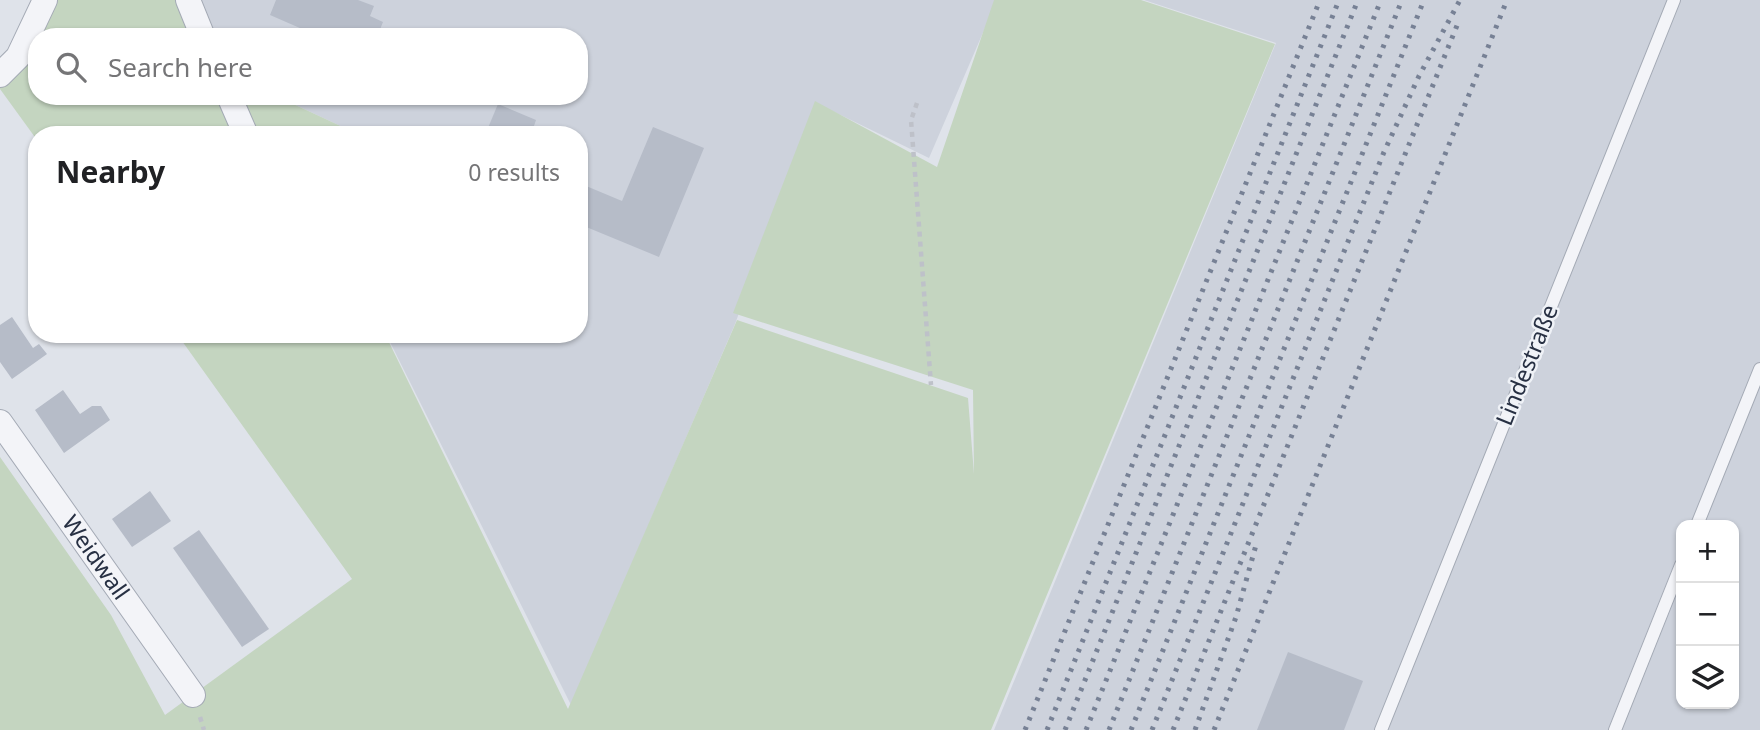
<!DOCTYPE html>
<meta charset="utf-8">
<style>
body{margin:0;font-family:"Noto Sans",sans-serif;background:#f2f2f2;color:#202124}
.controls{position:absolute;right:21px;bottom:21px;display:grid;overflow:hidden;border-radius:14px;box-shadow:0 2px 5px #0004}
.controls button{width:63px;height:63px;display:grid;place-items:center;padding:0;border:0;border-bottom:2px solid #e0e0e0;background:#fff;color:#202124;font:35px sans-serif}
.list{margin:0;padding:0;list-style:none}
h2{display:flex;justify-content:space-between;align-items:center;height:91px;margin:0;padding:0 28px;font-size:30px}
h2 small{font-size:23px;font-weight:400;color:#757577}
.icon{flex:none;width:38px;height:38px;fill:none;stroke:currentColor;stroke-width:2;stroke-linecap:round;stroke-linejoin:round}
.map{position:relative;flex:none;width:1760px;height:730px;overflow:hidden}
.search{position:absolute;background:#fff;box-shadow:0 2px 5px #0004;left:28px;top:28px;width:560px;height:77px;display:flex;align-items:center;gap:18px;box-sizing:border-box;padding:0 24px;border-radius:28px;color:#757577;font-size:26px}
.panel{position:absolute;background:#fff;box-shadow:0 2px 5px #0004;left:28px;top:126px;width:560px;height:217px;border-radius:28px}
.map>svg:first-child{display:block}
</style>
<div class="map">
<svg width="1760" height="730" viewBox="0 0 1760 730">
<rect width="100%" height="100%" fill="#dfe3ea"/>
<g fill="#cdd2dc" fill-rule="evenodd">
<path d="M188,0H997L929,158L816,103L735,324L571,705L386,334H579V135H360L276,96H579V37H203Z"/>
<path d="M1144,0H1760V730H994L1276,43ZM1681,525H1734V704H1681Z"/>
</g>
<g fill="#c4d5c0">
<path d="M45,0H188L203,37H37V96H276L360,135H37V140L0,89V75Z"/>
<path d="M994,0H1141L1275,44L991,730H0V457L111,615L165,715L352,579L177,334H385L568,709L737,320L968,398L974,474L973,390L733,313L815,101L937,167Z"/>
</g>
<g fill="#b6bcc8">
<path d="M276,0H358L374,6L370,16L383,22L377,37H307L309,32L270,15Z"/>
<path d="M498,104L536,120L531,135H485Z"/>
<path d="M653,127L704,148L659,257L579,224V183L622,201Z"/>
<path d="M12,317L33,348L39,344L47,354L12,379L0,362V325Z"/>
<path d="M63,390L80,414L92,406H101L110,420L64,453L35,410Z"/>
<path d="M150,491L171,521L132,547L112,519Z"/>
<path d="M199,530L269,629L242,647L173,548Z"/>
<path d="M1288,652L1363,681L1344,730H1257Z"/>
</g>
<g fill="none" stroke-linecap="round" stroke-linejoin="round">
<g stroke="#a4aab5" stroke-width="14">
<g id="service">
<path d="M1697,525L1760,369"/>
<path d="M1381,730L1674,0"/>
<path d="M1615,730L1681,565"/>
</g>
</g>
<g stroke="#a4aab5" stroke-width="26">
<g id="minor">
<path d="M188,0L203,37"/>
<path d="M0,75L18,57L45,0"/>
<path d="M229,96L246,135"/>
<path id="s1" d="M0,422L193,695"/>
</g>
</g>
<g stroke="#bec1c9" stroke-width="4.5" stroke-dasharray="5 5" stroke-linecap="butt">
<path d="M917,103L911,120L931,385"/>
<path d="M200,717L204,730"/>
</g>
<use href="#service" stroke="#f3f4f8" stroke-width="12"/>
<use href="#minor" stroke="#f3f4f8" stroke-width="24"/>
<g stroke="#778195" stroke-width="5" stroke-dasharray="3.5 7" stroke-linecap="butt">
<path d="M1025,730L1320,0"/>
<path d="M1047,730L1339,0"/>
<path d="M1065,730L1358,0"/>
<path d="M1086,730L1381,0"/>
<path d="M1109,730L1402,0"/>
<path d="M1131,730L1424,0"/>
<path d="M1152,730L1384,152L1419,76L1460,0"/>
<path d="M1173,730L1458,23"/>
<path d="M1195,730L1236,617L1256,545"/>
<path d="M1214,730L1507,0"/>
</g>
</g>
<g text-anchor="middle" stroke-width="5" stroke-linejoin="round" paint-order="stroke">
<g font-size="23" fill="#273043" stroke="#eff2f7">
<text transform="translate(1527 365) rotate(-68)" y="8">Lindestraße</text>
<text dy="8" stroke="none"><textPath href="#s1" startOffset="166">Weidwall</textPath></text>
</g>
</g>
</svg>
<div class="controls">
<button>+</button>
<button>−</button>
<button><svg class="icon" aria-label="layers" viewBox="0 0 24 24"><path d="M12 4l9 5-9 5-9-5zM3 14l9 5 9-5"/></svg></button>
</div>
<div class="search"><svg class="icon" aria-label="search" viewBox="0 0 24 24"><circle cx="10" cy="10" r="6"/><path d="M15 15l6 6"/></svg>Search here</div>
<section class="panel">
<h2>Nearby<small>0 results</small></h2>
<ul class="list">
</ul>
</section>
</div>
